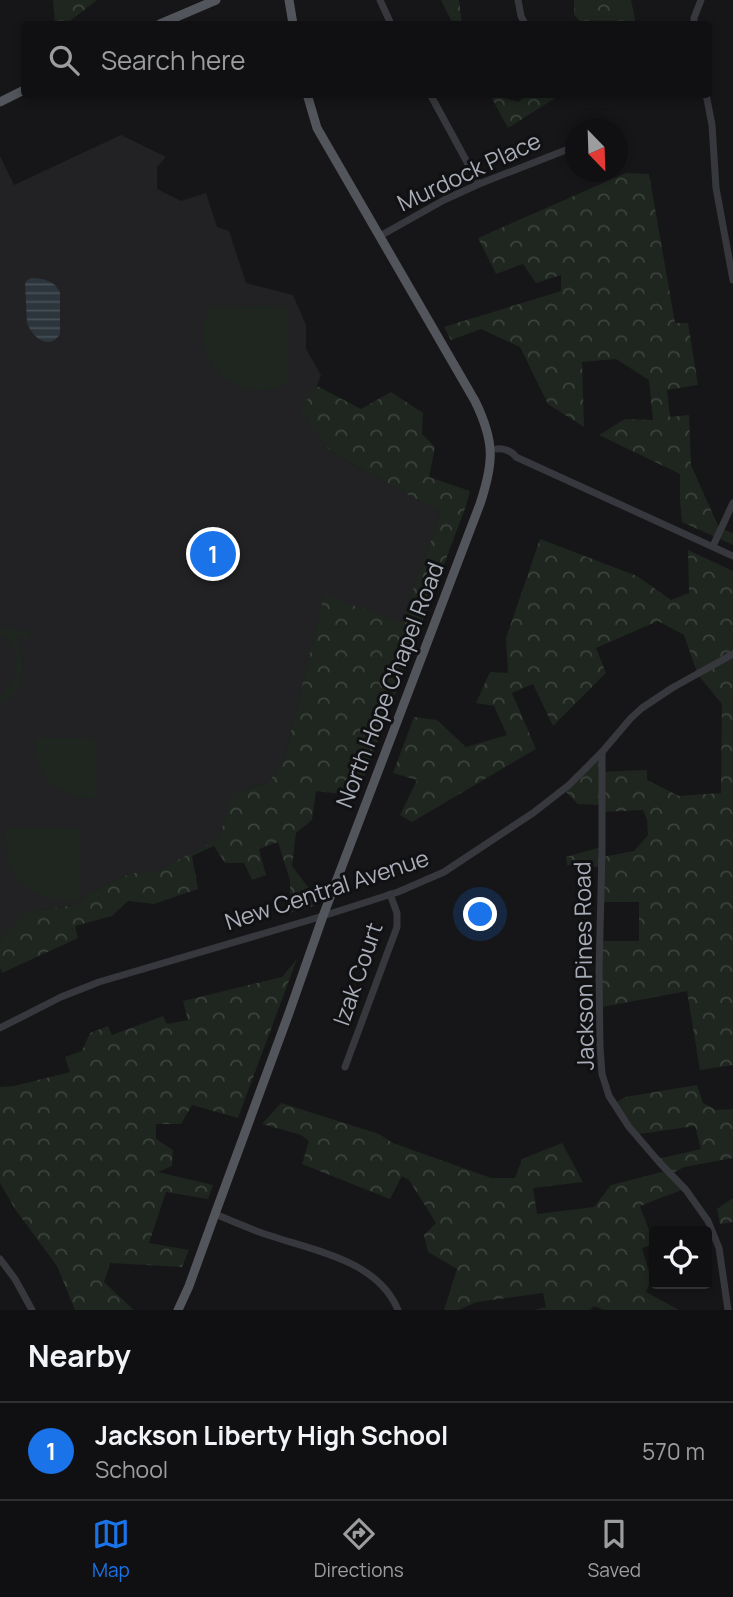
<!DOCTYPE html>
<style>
body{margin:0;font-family:Manrope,sans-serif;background:#19191b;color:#f1f3f6}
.controls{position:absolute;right:21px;bottom:21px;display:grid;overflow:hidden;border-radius:7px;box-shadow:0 4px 10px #0003}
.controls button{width:63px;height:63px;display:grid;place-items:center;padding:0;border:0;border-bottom:2px solid #303032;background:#101012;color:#f1f3f6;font:35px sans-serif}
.compass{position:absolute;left:565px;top:119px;width:63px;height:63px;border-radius:50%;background:#101012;box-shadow:0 4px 10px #0003;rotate:157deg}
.you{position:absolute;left:481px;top:915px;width:24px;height:24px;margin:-18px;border:5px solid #fff;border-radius:50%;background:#1a73e8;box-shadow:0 0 0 10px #1a73e833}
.badge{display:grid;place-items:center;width:46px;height:46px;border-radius:50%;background:#1a73e8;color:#fff;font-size:23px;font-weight:700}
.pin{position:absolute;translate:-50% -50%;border:4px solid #fff;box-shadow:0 2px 7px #0006}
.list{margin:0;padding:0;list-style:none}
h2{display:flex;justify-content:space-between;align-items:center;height:91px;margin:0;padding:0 28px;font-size:30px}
h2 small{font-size:23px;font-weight:400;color:#9c9d9f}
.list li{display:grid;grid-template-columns:46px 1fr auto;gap:21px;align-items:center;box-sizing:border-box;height:98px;padding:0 28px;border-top:2px solid #303032}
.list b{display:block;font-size:26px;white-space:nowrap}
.list p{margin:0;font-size:23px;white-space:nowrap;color:#9c9d9f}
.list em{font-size:23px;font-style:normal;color:#9c9d9f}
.icon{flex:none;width:38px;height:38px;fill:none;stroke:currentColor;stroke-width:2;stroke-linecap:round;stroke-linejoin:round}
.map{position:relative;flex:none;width:733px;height:1310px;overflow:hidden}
.search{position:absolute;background:#101012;box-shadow:0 4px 10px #0003;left:21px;right:21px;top:21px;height:77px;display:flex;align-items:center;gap:18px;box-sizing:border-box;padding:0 24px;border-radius:7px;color:#9c9d9f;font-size:26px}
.sheet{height:189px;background:#101012}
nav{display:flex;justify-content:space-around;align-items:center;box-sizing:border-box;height:98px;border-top:2px solid #303032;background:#101012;font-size:19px;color:#9c9d9f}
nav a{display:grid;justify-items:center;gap:4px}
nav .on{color:#1a73e8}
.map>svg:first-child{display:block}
</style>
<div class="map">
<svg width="733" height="1310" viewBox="0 0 733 1310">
<defs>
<pattern id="forest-crowns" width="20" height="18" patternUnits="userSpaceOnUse" patternTransform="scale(1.75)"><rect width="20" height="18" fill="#1e261f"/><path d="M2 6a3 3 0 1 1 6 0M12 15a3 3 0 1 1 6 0" fill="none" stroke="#3c433d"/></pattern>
<pattern id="water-rules" width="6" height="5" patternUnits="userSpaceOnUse" patternTransform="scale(1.75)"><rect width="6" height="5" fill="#2c353c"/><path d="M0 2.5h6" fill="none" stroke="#485056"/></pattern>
</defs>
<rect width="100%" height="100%" fill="#161618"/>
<path fill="#222225" d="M121,135L166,157L157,167V189L181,201L206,193L217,227L229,231L246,283L293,295L306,325V349L321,375L317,386L301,410L331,452L441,513L401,622L324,596L284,761L268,783L235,792L219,838L153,873H132L89,893L75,905L26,912L0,939V156L14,185Z"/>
<g fill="#1e261f">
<path d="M283,306L287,310V383C282,385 277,388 271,389C235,397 199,365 203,328C204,320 207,313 210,307Z"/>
<path d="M0,627L30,632L28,639L15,637C29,659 25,692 0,705V697C19,682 24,648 0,635Z"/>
<path d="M35,738H92L96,742V798C59,800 34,775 35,738Z"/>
<path d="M6,828H76L80,831V900C52,902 22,896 10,867C5,855 6,840 6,828Z"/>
</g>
<g fill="url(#forest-crowns)">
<path d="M53,0H97L66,24H55Z"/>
<path d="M441,0H459L462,24H453Z"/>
<path d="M574,0H631L636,24H583L574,15Z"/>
<path d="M490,95H501L503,98L518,102L528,95H560L508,128Z"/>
<path d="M626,173L649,174L675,323H688L698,385L667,390L670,417L689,415L691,465L719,528L733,533V545L682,522L680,500V474L599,435L625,419L653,420L649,380L616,359L582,362L584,427L548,404L520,347L481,329L451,340L444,327L561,291V275L536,283L523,264L496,274L478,238Z"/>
<path d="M317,386L361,409L391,392L423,413L422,434L435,447L429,477L470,491L466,506L357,796L316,791L312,820L296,833L292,866L314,895L320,897L317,905L290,913V880L278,842L259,849L266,875L252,880L244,863H225L214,846L192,856L198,889L154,904L128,901L112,916L75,926L78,938L2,973L0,968V939L26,912L75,905L89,893L132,873H153L219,838L234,792L268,783L284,761L324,595L401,622L441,513L331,452L300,410Z"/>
<path d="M540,539L637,576L671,600L689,593L688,550L733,571V1065L700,1070L687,991L597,1008V941H639V902H599V867L567,865L566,857L601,847L602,857L634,851L648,835L647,820L643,810L600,812V805L578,804L564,790L599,753V772L647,770V780L679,796L721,793L722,704L698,675L684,635L658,621L596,648L606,673L553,726L533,684L512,693L536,749L412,822L400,815L417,780L393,773L414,717L437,720L466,747L507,735L494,706L476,703L490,672L508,673L506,638Z"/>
<path d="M297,959L238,1118L192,1105L181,1124H156V1139L173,1150L172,1166L158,1172L213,1185L208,1199L166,1192L149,1243L189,1250L182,1267L110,1263L104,1282L134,1310H75L57,1266L15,1209L0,1183V1087L14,1086L70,1072L65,1057L82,1051L90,1033L108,1026L112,1035L163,1016L167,1024L188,1020L183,1001L282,977Z"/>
<path d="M697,1085L703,1103L716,1110L733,1109V1158L684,1167L671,1174L684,1189L640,1206L654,1244L642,1248L651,1279L646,1292L679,1310H604L594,1306L590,1310H534L546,1307L543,1293L477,1302L458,1310H444L457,1269L428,1252L424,1235L436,1223L409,1180L402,1176L390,1199L302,1164L309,1141L301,1135L262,1124L281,1103L379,1134L393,1143L491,1178H515L522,1159L562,1143L583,1182L533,1188L537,1214L594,1207L611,1185L665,1171L653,1160L701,1149L695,1126L633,1135L612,1105L625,1097Z"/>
<path d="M733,1198V1222L720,1224L717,1209Z"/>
</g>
<path fill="url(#water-rules)" d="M31,278C42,278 56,281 60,293V334C49,351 33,338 27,323L25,284L27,280Z"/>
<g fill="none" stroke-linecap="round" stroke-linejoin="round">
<g stroke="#37383d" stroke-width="7">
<path d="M380,0L391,24"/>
<path d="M518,0L521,16L525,24"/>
<path d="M694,24V18L701,0"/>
<path d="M430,94L479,184"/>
<path d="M706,94L712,125L716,188L733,280"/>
<path d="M380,236L444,200L479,184L576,146"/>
<path d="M497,449C503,448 512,451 516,457L733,556"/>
<path d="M713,546L733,503"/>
<path d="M602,752V850L599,973L600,1047L602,1074L609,1096L629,1127L660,1163L686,1190L708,1221L719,1248L728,1310"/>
<path d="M0,1028L61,997L99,982L323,916L398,892L444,872L533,813L569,785L602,752L631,718L642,708L672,688L733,654"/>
<path d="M345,1067L397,927V913L390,894"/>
<path d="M215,1214C234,1222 252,1230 271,1236C316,1251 378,1261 398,1310"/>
<path d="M0,1259L15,1279L32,1310"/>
</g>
<g stroke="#53555c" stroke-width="9">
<path d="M289,0L293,24"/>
<path d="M160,24L216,0"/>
<path d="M0,102L24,90"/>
<path d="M178,1310L189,1286L215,1214L289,1013L323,916L480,504C494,462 495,442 475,401L317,128L307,94"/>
</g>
</g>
<g text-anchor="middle" stroke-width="6" stroke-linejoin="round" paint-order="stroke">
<g font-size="23" fill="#a8adb8" stroke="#111113">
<text transform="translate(469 172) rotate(-25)" y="8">Murdock Place</text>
<text transform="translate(390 685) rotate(-69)" y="8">North Hope Chapel Road</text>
<text transform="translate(327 890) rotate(-18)" y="8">New Central Avenue</text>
<text transform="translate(584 966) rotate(-91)" y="8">Jackson Pines Road</text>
<text transform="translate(358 974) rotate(-71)" y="8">Izak Court</text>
</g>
</g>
</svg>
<div class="controls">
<button><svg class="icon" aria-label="locate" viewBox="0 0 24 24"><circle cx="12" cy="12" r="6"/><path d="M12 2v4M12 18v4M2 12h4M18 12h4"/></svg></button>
</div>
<svg class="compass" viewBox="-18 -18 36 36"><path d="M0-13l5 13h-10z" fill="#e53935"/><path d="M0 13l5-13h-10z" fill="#9c9d9f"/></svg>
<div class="you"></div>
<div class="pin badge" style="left:213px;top:554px">1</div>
<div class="search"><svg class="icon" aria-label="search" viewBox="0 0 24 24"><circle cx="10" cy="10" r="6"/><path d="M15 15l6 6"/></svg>Search here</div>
</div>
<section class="sheet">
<h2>Nearby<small></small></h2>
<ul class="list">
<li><span class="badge">1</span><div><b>Jackson Liberty High School</b><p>School</p></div><em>570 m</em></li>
</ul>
</section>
<nav>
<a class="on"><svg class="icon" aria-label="map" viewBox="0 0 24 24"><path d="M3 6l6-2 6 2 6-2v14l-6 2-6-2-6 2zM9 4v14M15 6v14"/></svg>Map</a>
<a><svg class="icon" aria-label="directions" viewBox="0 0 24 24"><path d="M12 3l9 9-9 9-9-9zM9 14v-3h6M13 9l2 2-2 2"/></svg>Directions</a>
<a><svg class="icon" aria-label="saved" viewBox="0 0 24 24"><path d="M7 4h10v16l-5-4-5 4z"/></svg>Saved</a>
</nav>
